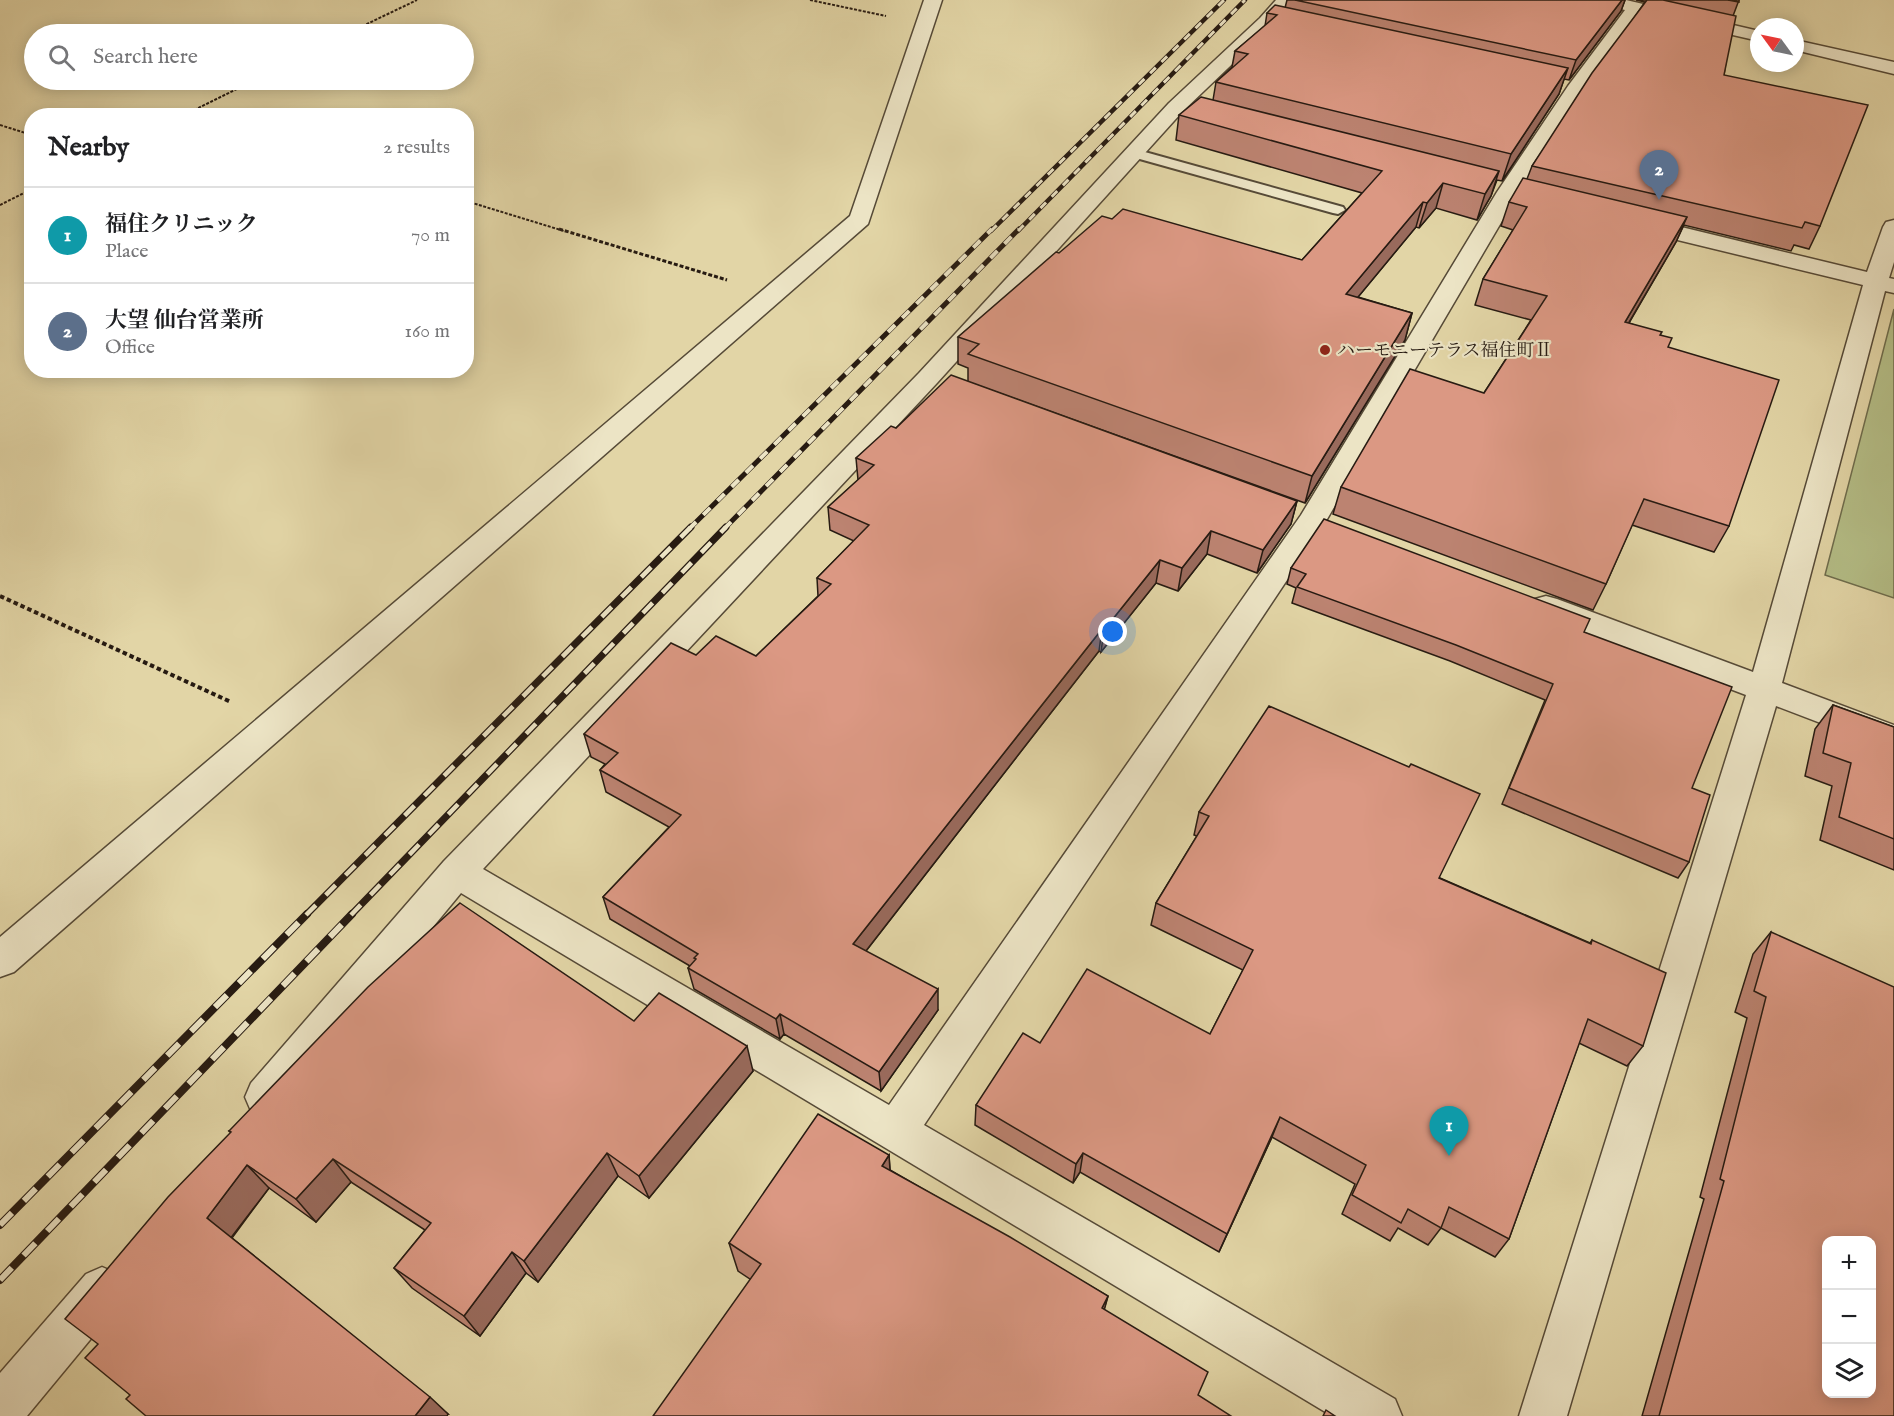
<!DOCTYPE html>
<meta charset="utf-8">
<style>
body{margin:0;font-family:"IM FELL English","Noto Serif JP",serif;background:#f2f2f2;color:#202124}
.controls{position:absolute;right:18px;bottom:18px;display:grid;overflow:hidden;border-radius:12px;box-shadow:0 3px 15px #0003}
.controls button{width:54px;height:54px;display:grid;place-items:center;padding:0;border:0;border-bottom:2px solid #e0e0e0;background:#fff;color:#202124;font:30px sans-serif}
.compass{position:absolute;left:1750px;top:18px;width:54px;height:54px;border-radius:50%;background:#fff;box-shadow:0 3px 15px #0003;rotate:303deg}
.you{position:absolute;left:1113px;top:632px;width:21px;height:21px;margin:-15px;border:4px solid #fff;border-radius:50%;background:#1a73e8;box-shadow:0 0 0 9px #1a73e833}
.badge{display:grid;place-items:center;width:39px;height:39px;border-radius:50%;background:#8f2418;color:#fff;font-size:20px;font-weight:700}
.pin{position:absolute;translate:-50% -50px;filter:drop-shadow(0 2px 3px #0008)}
.pin::after{content:'';position:absolute;top:32px;width:21px;height:18px;background:inherit;clip-path:polygon(0 0,100% 0,50% 100%)}
.list{margin:0;padding:0;list-style:none}
h2{display:flex;justify-content:space-between;align-items:center;height:78px;margin:0;padding:0 24px;font-size:26px}
h2 small{font-size:20px;font-weight:400;color:#757577}
.list li{display:grid;grid-template-columns:39px 1fr auto;gap:18px;align-items:center;box-sizing:border-box;height:96px;padding:0 24px;border-top:2px solid #e0e0e0}
.list b{display:block;font-size:22px;white-space:nowrap}
.list p{margin:0;font-size:20px;white-space:nowrap;color:#757577}
.list em{font-size:20px;font-style:normal;color:#757577}
.icon{flex:none;width:33px;height:33px;fill:none;stroke:currentColor;stroke-width:2;stroke-linecap:round;stroke-linejoin:round}
.map{position:relative;flex:none;width:1894px;height:1416px;overflow:hidden}
.search{position:absolute;background:#fff;box-shadow:0 3px 15px #0003;left:24px;top:24px;width:450px;height:66px;display:flex;align-items:center;gap:15px;box-sizing:border-box;padding:0 21px;border-radius:33px;color:#757577;font-size:22px}
.panel{position:absolute;background:#fff;box-shadow:0 3px 15px #0003;left:24px;top:108px;width:450px;height:270px;border-radius:24px}
.map>svg:first-child{display:block}
</style>
<div class="map">
<svg width="1894" height="1416" viewBox="0 0 1894 1416">
<rect width="100%" height="100%" fill="#e2d5a6"/>
<filter id="stains"><feTurbulence type="fractalNoise" baseFrequency=".00333" numOctaves="4"/><feColorMatrix values="0 0 0 0 .2 0 0 0 0 .09 0 0 0 0 .02 0 0 0 .5 -.17"/></filter>
<radialGradient id="worn" r=".72"><stop offset=".6" stop-color="#630" stop-opacity="0"/><stop offset="1" stop-color="#630" stop-opacity=".3"/></radialGradient>
<path fill="#b4bd86" stroke="#6e6c4c" stroke-width="1.5" d="M1894,309V598L1825,575Z"/>
<g fill="none" stroke-linecap="round" stroke-linejoin="round">
<g stroke="#564a37" stroke-width="4">
<path id="lane" d="M1134,149L1343,207L1345,210L1338,214L1333,213L1129,156L1127,153Z"/>
</g>
<g stroke="#564a37" stroke-width="3">
<g id="street">
<path d="M924,0H942L868,224L14,972L0,977V937L850,216Z"/>
<path d="M1276,0H1294L1272,26L1183,111L937,383L483,869L889,1105L1301,515L1497,192L1568,86L1625,10L1597,4L1594,0H1626L1759,31V41L1641,14L1583,92L1519,192L1323,526L924,1125L1395,1399L1402,1416H1332L461,893L281,1111L266,1117L251,1111L245,1097L251,1083L444,861L919,373L1169,103L1260,18Z"/>
<path d="M1795,40L1894,62V74L1795,50Z"/>
<path d="M1636,216L1867,272L1883,227L1886,222L1894,220V262L1889,278L1894,279V293L1885,291L1782,683L1894,725V751L1776,706L1567,1416H1519L1746,695L1535,615L1531,607L1535,599L1546,596L1557,599L1753,672L1863,285L1628,228L1625,223L1628,218Z"/>
<path d="M102,1267L118,1274L125,1290L118,1306L27,1416H0V1373L86,1274Z"/>
</g>
</g>
<g stroke="#271b12" stroke-width="2" stroke-dasharray="3 1.5" stroke-linecap="butt">
<path d="M810,0L886,16"/>
<path d="M346,34L417,0"/>
<path d="M182,116L255,80"/>
<path d="M0,125L32,135"/>
<path d="M466,201L564,231"/>
<path d="M0,205L32,189"/>
</g>
<path stroke="#271b12" stroke-width="3" stroke-dasharray="4 2" stroke-linecap="butt" d="M559,229L727,280"/>
<path stroke="#271b12" stroke-width="4" stroke-dasharray="4.5 3" stroke-linecap="butt" d="M0,596L231,702"/>
<use href="#lane" fill="#ece4c5" fill-rule="evenodd"/>
<use href="#street" fill="#ece4c5" fill-rule="evenodd"/>
<g stroke="#271b12" stroke-width="4.5">
<g id="rail-far3">
<path d="M991,231L1224,0"/>
<path d="M1018,231L1245,0"/>
</g>
</g>
<g stroke="#271b12" stroke-width="5">
<g id="rail-far2">
<path d="M689,529L992,229"/>
<path d="M724,529L1019,229"/>
</g>
</g>
<g stroke="#271b12" stroke-width="7">
<g id="rail-far1">
<path d="M306,915L691,527"/>
<path d="M351,915L726,527"/>
</g>
</g>
<g stroke="#271b12" stroke-width="8">
<g id="rail">
<path d="M0,1225L307,914"/>
<path d="M0,1280L352,914"/>
</g>
</g>
<use href="#rail-far3" stroke="#ece4c5" stroke-width="3" stroke-dasharray="8" stroke-linecap="butt"/>
<use href="#rail-far2" stroke="#ece4c5" stroke-width="4" stroke-dasharray="10" stroke-linecap="butt"/>
<use href="#rail-far1" stroke="#ece4c5" stroke-width="4.5" stroke-dasharray="14" stroke-linecap="butt"/>
<use href="#rail" stroke="#ece4c5" stroke-width="6" stroke-dasharray="17" stroke-linecap="butt"/>
</g>
<g fill="#bc8371" stroke="#271b12" stroke-width="1.5">
<path d="M1287,0H1625L1621,11L1569,80L1564,79L1559,94L1502,181L1497,180L1491,196L1477,220L1436,208L1419,228L1416,227L1358,297L1412,313L1405,340L1305,503L971,383L1297,501L1291,524L1257,573L1207,554L1178,591L1156,583L1101,652L1099,651L866,951L938,1010L881,1091L784,1034L780,1039L694,989L688,968L690,966L610,919L603,897L669,827L606,792L600,770L605,764L591,757L584,734L696,655L756,656L818,596L817,578L854,541L830,530L828,507L858,480L856,458L896,428L968,381V368L958,364V337L1059,253L1112,219L1302,260L1362,193L1176,140L1179,115L1213,100L1216,82L1232,67L1235,51L1265,26L1267,13L1285,8Z"/>
<path d="M1636,0H1739L1733,16L1724,75L1820,226L1809,249L1794,245L1791,251L1684,225L1676,242L1629,323L1661,335L1668,347L1729,526L1714,552L1632,525L1606,584L1593,610L1333,514L1341,487L1484,393L1531,320L1475,305L1483,279L1513,230L1501,226L1509,202L1527,179L1532,166L1645,2Z"/>
<path d="M1291,568L1584,632L1692,788L1689,862L1678,878L1502,804L1545,700L1450,661L1292,603L1296,588L1287,584Z"/>
<path d="M1833,705L1894,727V870L1820,840L1832,786L1805,776L1815,729Z"/>
<path d="M1199,812L1440,878L1590,943L1592,940L1643,1046L1627,1066L1579,1043L1509,1239L1495,1257L1441,1228L1428,1245L1398,1228L1390,1241L1342,1214L1355,1184L1272,1137L1219,1252L1080,1172L1073,1183L975,1125L976,1105L1040,1043L1210,1034L1243,970L1151,925L1156,903L1197,836L1194,835Z"/>
<path d="M1771,932L1894,1416H1642L1704,1199L1700,1197L1747,1018L1735,1012L1753,954Z"/>
<path d="M634,1021L753,1071L649,1198L618,1176L538,1282L526,1273L480,1336L412,1288L394,1268L425,1230L351,1182L316,1222L269,1188L232,1238L448,1414L130,1395L98,1344L231,1133L229,1131Z"/>
<path d="M889,1155L890,1170L1108,1296L1104,1309L750,1279L738,1271L729,1243Z"/>
</g>
<g fill="#996a5c" stroke="#271b12" stroke-width="1.5">
<path d="M1622,0H1625L1621,11L1569,80L1576,60Z"/>
<path d="M1568,68L1559,94L1502,181L1511,154Z"/>
<path d="M1499,171L1491,196L1477,220L1485,194Z"/>
<path d="M1443,183L1436,208L1419,228L1427,203Z"/>
<path d="M1423,202L1416,227L1339,320L1346,294Z"/>
<path d="M1687,217L1676,242L1614,348L1625,322Z"/>
<path d="M1412,313L1405,340L1305,503L1312,476Z"/>
<path d="M1297,501L1291,524L1257,573L1263,550Z"/>
<path d="M1211,531L1207,554L1178,591L1182,568Z"/>
<path d="M1160,560L1156,583L1101,652L1104,630Z"/>
<path d="M1102,629L1099,651L855,965L853,944Z"/>
<path d="M938,989V1010L881,1091L879,1072Z"/>
<path d="M780,1014L784,1034L780,1039L776,1019Z"/>
<path d="M747,1046L753,1071L649,1198L639,1176Z"/>
<path d="M1280,1117L1272,1137L1219,1252L1227,1234Z"/>
<path d="M607,1153L618,1176L538,1282L524,1261Z"/>
<path d="M1083,1153L1080,1172L1073,1183L1076,1164Z"/>
<path d="M889,1155L891,1185L882,1166Z"/>
<path d="M333,1159L351,1182L316,1222L296,1199Z"/>
<path d="M247,1165L269,1188L230,1239L207,1218Z"/>
<path d="M512,1252L526,1273L480,1336L464,1316Z"/>
<path d="M1108,1296L1101,1322L1102,1308Z"/>
<path d="M430,1397L448,1414L447,1416H415Z"/>
</g>
<g fill="#db9883" stroke="#271b12" stroke-width="1.5" fill-rule="evenodd">
<path d="M1295,0H1622L1576,60Z"/>
<path d="M1647,0H1663L1736,16L1724,75L1868,105L1820,226L1805,222L1802,228L1532,166L1592,73Z"/>
<path d="M1728,0H1739V2Z"/>
<path d="M1275,5L1568,68L1511,154L1216,82L1248,54L1235,51L1277,15L1267,13Z"/>
<path d="M1201,97L1499,171L1485,194L1443,183L1427,203L1423,202L1346,294L1412,313L1312,476L968,354L979,344L958,337L1056,252L1059,253L1102,216L1112,219L1123,209L1302,260L1382,171L1179,115Z"/>
<path d="M1523,178L1687,217L1625,322L1662,332L1660,335L1672,338L1668,347L1779,380L1729,526L1644,499L1606,584L1341,487L1410,369L1484,393L1547,296L1483,279L1527,207L1509,202Z"/>
<path d="M951,375L1297,501L1263,550L1211,531L1182,568L1160,560L1104,630L1102,629L853,944L938,989L879,1072L780,1014L776,1019L688,968L696,959L694,958L698,954L603,897L681,815L600,770L618,753L584,734L671,643L696,655L716,636L756,656L831,584L817,578L869,525L828,507L874,465L856,458L891,426L896,428Z"/>
<path d="M1324,519L1590,619L1584,632L1732,687L1692,788L1710,795L1689,862L1509,788L1553,684L1456,645L1297,587L1306,574L1291,568Z"/>
<path d="M1833,705L1894,727V839L1839,817L1851,763L1823,753Z"/>
<path d="M1269,706L1409,767L1411,764L1480,794L1439,878L1591,944L1592,940L1666,973L1643,1046L1588,1019L1509,1239L1449,1207L1441,1228L1408,1209L1401,1223L1352,1195L1366,1165L1280,1117L1227,1234L1083,1153L1076,1164L976,1105L1023,1033L1040,1043L1087,969L1210,1034L1253,950L1156,903L1209,816L1199,812Z"/>
<path d="M460,903L634,1021L659,993L747,1046L639,1176L607,1153L524,1261L512,1252L464,1316L394,1268L431,1223L333,1159L296,1199L247,1165L207,1218L430,1397L415,1416H146L126,1399L130,1395L85,1358L98,1344L65,1319L168,1197L231,1132L229,1131L368,987Z"/>
<path d="M1771,932L1894,987V1416H1659L1724,1181L1720,1179L1766,997L1754,991ZM1827,1240H1872V1394H1827Z"/>
<path d="M818,1114L889,1155L882,1166L1010,1237L1108,1296L1102,1308L1208,1372L1198,1395L1231,1416H653L761,1264L729,1243Z"/>
<path d="M1326,1410L1335,1416H1323Z"/>
</g>
<circle fill="#8f2418" stroke="#ece4c5" stroke-width="2" cx="1325" cy="350" r="6"/>
<g text-anchor="middle" stroke-width="4.5" stroke-linejoin="round" paint-order="stroke">
<g font-size="18" fill="#271b12" stroke="#ece4c5" text-anchor="start">
<text x="1337" y="356">ハーモニーテラス福住町Ⅱ</text>
</g>
</g>
<rect width="100%" height="100%" filter="url(#stains)"/>
<rect width="100%" height="100%" fill="url(#worn)"/>
</svg>
<div class="controls">
<button>+</button>
<button>−</button>
<button><svg class="icon" aria-label="layers" viewBox="0 0 24 24"><path d="M12 4l9 5-9 5-9-5zM3 14l9 5 9-5"/></svg></button>
</div>
<svg class="compass" viewBox="-18 -18 36 36"><path d="M0-13l5 13h-10z" fill="#e53935"/><path d="M0 13l5-13h-10z" fill="#757577"/></svg>
<div class="you"></div>
<div class="pin badge" style="left:1449px;top:1156px;background:#0f9aa8">1</div>
<div class="pin badge" style="left:1659px;top:200px;background:#5c6f8a">2</div>
<div class="search"><svg class="icon" aria-label="search" viewBox="0 0 24 24"><circle cx="10" cy="10" r="6"/><path d="M15 15l6 6"/></svg>Search here</div>
<section class="panel">
<h2>Nearby<small>2 results</small></h2>
<ul class="list">
<li><span class="badge" style="background:#0f9aa8">1</span><div><b>福住クリニック</b><p>Place</p></div><em>70 m</em></li>
<li><span class="badge" style="background:#5c6f8a">2</span><div><b>大望 仙台営業所</b><p>Office</p></div><em>160 m</em></li>
</ul>
</section>
</div>
